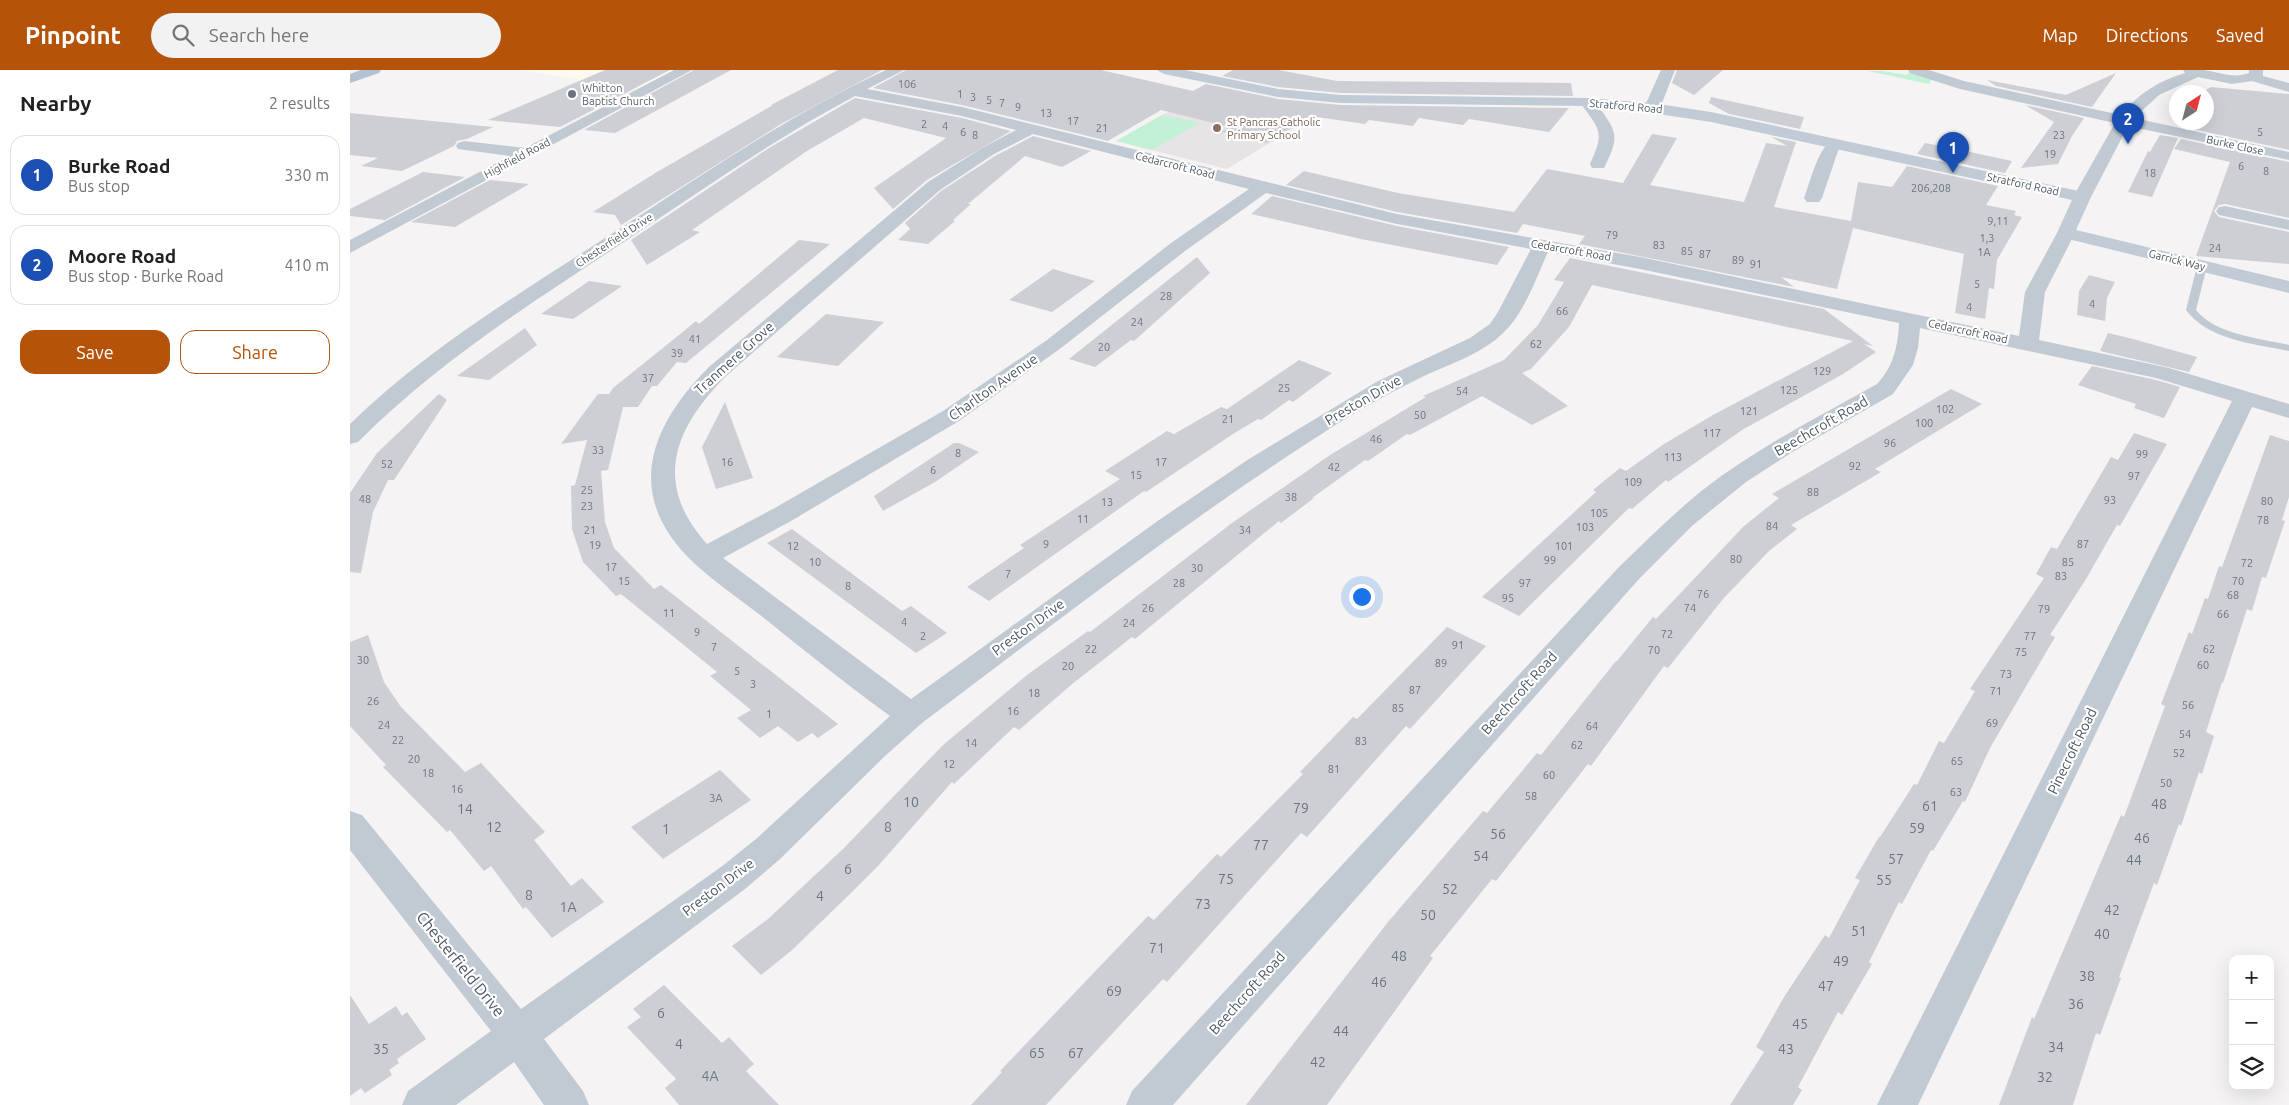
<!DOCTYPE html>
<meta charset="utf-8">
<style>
body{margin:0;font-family:Ubuntu,sans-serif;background:#f2f2f2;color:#202124}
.controls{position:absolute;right:15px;bottom:15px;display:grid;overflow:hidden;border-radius:10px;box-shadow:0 5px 20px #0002}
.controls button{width:45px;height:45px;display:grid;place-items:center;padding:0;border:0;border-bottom:1px solid #e0e0e0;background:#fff;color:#202124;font:25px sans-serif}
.compass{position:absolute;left:1819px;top:15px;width:45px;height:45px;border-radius:50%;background:#fff;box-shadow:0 5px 20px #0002;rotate:36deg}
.you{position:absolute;left:1011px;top:526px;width:18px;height:18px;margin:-12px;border:4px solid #fff;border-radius:50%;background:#1a73e8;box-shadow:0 0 0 8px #1a73e833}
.badge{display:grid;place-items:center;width:32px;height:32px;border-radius:50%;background:#b45309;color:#fff;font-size:16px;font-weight:700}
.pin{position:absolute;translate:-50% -41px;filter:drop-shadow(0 1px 2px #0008)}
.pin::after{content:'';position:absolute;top:26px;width:18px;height:15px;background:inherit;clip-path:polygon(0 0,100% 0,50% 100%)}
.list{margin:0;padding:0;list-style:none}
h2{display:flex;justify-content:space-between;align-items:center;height:65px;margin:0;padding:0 20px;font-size:21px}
h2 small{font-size:16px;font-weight:400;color:#757577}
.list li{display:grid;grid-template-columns:32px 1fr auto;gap:15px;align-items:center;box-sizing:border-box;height:80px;margin:0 10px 10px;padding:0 10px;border:1px solid #e0e0e0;border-radius:15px}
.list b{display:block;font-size:19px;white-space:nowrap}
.list p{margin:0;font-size:16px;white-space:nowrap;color:#757577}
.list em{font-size:16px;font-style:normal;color:#757577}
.actions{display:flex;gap:10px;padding:15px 20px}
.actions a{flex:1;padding:11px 0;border:1px solid #b45309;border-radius:15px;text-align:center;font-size:18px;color:#b45309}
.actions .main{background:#b45309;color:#fff}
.icon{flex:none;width:28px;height:28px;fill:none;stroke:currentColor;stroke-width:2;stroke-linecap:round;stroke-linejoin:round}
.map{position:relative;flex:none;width:1939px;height:1035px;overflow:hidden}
header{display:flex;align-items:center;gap:30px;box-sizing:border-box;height:70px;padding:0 25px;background:#b45309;color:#fff}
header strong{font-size:24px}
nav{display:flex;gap:28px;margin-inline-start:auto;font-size:18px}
.search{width:350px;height:45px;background:#f2f2f2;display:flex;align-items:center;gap:12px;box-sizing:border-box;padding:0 18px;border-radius:28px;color:#757577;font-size:19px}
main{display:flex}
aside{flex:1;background:#fff}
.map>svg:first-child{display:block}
</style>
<header>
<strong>Pinpoint</strong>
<div class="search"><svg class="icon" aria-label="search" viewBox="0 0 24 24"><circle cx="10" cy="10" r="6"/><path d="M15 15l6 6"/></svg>Search here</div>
<nav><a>Map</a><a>Directions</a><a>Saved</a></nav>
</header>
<main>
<aside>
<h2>Nearby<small>2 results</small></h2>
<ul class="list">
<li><span class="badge" style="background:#1a4fb4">1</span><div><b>Burke Road</b><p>Bus stop</p></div><em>330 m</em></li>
<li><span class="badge" style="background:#1a4fb4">2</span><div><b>Moore Road</b><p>Bus stop · Burke Road</p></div><em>410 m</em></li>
</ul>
<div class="actions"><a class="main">Save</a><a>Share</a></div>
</aside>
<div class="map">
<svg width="1939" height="1035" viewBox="0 0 1939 1035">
<rect width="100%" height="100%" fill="#f5f3f3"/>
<path fill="#fdf9ef" d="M172,0H345L298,21Z"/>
<path fill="#e6e4e5" d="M860,18L912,28L980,36L877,99L766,71Z"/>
<g fill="#c3f1d5">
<path d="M1561,0L1582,9L1579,14L1518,1H1533L1557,5Z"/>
<path d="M812,45L850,53L802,80L766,71Z"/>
</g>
<g fill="#cdcfd5">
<path d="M255,0H320L210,57L138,50Z"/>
<path d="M344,0H381L265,63L234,60Z"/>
<path d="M488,0H532L431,54L271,155L265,145L243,142L307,102L423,35H421Z"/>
<path d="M556,0H751L843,21L856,14L928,29L991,35L1219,38L1199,62L1119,49L1113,55L1069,48L1063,56L1019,50L1015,54L960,46L917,73L871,62L880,57L811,40L758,71L612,35L523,18Z"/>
<path d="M883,0H929L987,11L1221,13L1223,26L991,23L928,17L872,6Z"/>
<path d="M1327,0H1373L1344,25L1322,13Z"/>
<path d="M1766,3L1742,37L1646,16L1637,10L1716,25Z"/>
<path d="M1861,17L1939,24V80L1838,58L1842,52H1856V22H1852Z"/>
<path d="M1361,27L1421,40L1454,47L1450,59L1379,44L1359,33Z"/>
<path d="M505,28L612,48L661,61L577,110L543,139L524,118L596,68L514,48L457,81L342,160L350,162L297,195L281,170L419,78Z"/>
<path d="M1675,35L1734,48L1722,66L1708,94L1671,98L1704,52Z"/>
<path d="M0,43L143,57L117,69L107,71L104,76L52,101L11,96L28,88L0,85Z"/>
<path d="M1302,64L1327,68L1300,115L1394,132L1416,73L1437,76L1421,67L1446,72L1424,137L1501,151L1508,112L1542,117L1557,96L1648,116L1636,135L1666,141L1664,145L1672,147L1647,190L1644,219L1639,218L1635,249L1605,243L1614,184L1503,158L1487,219L1431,207L1444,217L1229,174L1235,166L1173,154L1167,163L1047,142L936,115L954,101L1048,123L1164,142L1197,99L1273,113Z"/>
<path d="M1810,65L1828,68L1802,127L1778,122L1798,81L1800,82Z"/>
<path d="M683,66L741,81L712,97L675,86L618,134H621L603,150L605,151L578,174L548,170L560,159L555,153L591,121L645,86Z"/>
<path d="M1831,69L1939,92V148L1875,134L1869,135L1864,141L1869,147L1939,162V194L1846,186L1880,92L1824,79Z"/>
<path d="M1575,73L1606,79L1662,91L1655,103L1567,84Z"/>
<path d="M73,102L115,107L35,150L0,146V139Z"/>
<path d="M140,110L179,114L105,157L61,152Z"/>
<path d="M922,126L1047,156L1159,177L1147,195L1011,169L901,144Z"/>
<path d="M449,170L480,174L336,293L327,292L307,316H302L288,337H273L258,400L251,401L255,452L264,478L304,519L311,515L488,654L468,668L462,663L448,672L428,656L410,668L387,648L401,640L360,606L367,602L271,524L266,526L233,492L222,459L221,416L225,415L237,370L211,374L248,324H259L263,318L334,261L346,251L349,254Z"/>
<path d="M847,187L860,203L784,271L781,270L745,297L719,289Z"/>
<path d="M1220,188L1474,239L1523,276L1514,274L1526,282L1493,304L1392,360L1318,412L1316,410L1282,439L1279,438L1169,546L1132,527L1246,422L1243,420L1270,398L1276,401L1314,374L1363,345L1503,271L1242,215L1219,257L1181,299L1172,303L1218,336L1182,355L1132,326L1060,365L1057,364L1018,391L1015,390L962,428H964L931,453L929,451L785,569L782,567L721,615L669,660L664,657L604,714L602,712L528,796L501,823L441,881L411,905L382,876L418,849L494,778L593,675L677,605L738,561L740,562L882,453L980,385L1076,327L1073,326L1154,290L1188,255L1214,212L1204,210Z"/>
<path d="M703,199L745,211L702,242L659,230Z"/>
<path d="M1739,205L1765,212L1757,228L1755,251L1727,245L1729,221Z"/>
<path d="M239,211L272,216L223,249L191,244Z"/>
<path d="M476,244L534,252L488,296L427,287Z"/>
<path d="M175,258L187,275L139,310L107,306Z"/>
<path d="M1758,263L1783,269L1847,287L1839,302L1750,281Z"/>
<path d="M949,290L982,303L943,332L939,330L911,350L908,349L883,364L796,422L794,421L639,531L617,517L674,478L670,475L770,409L755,401L817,361L824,364L871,337L877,339Z"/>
<path d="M1742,296L1806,310L1830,317L1814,348L1784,338L1786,334L1728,315Z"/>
<path d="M1601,319L1632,334L1525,399L1531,402L1441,455L1447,459L1419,481L1373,529L1318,598L1314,596L1241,696L1238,694L1146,811L1142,809L1080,886L1083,888L977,1035H896L1038,852L1133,741L1137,743L1187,683L1191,685L1266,591H1267L1303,547L1306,549L1394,456L1429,428L1422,424Z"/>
<path d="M89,324L97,330L44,410H38L23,442L11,503L0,502V423L27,383Z"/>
<path d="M375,332L403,408L366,419L352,377Z"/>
<path d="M1784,363L1817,374L1770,456L1767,455L1736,509L1700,565L1705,567L1640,678L1615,732L1613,731L1583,781L1581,780L1552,834L1549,832L1519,892L1522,894L1492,945L1488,942L1448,1017L1452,1020L1443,1035H1380L1414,982L1406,977L1434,927L1475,865L1479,868L1510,810L1505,808L1529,767H1530L1564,714L1567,715L1589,671L1594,673L1625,621L1620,619L1694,508L1686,504L1701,477L1707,479L1761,387L1768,390Z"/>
<path d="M1920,365L1939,371V427L1932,450L1935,451L1916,508L1912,507L1902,541L1897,539L1873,613L1872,612L1856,662L1864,666L1852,704L1849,702L1831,756L1829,754L1807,815L1804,813L1769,907L1771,908L1750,965L1746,963L1723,1035H1649L1682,947L1684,949L1771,745L1774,747L1815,636L1811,634L1839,562L1842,564L1855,528L1858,529L1869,496L1872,497Z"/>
<path d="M604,373H609L629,382L585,412L533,441L524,426Z"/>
<path d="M442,459L552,541L561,536L597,563L566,583L417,473Z"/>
<path d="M1097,557L1136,576L1060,659L1056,656L957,767L951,763L817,912L813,909L696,1035H621L652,1002L650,1001L798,846L804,850L867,784L871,787L953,704L950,702L1003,647L1007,649Z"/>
<path d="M18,565L34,612L51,637L115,702L131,693L195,762L184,770L221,816L232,808L254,832L202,868L176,837L173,839L141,796L134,801L100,760L97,762L33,697L36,695L0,656V572Z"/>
<path d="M370,700L401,730L313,789L281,757Z"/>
<path d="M314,915L372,973L379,967L404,994L396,1001L429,1035H329L315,1018L326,1009L277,957L291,947L283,939Z"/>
<path d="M0,925L19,954L46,936L52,946L57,942L76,969L47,989L49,993L39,1000L42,1005L15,1023L11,1018L0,1026Z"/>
</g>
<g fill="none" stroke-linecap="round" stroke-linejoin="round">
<path fill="#c1cad2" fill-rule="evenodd" d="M1852,193L1857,196L1846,240C1866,265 1910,268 1939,275V281C1905,274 1858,270 1836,240L1847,196Z"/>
<g fill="#c1cad2" fill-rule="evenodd">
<path d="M324,0H342L0,183V170L160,86L108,79L106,76L108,73L114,71L175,78Z"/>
<path d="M536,0H554L517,19L612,37L1047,144L1290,187L1669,266L1675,222L1707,163L1710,159H1722L1725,163L1695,222L1689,270L1819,298L1939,334V348L1902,337L1568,1035H1527L1882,331L1806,308L1570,258L1568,278L1563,295L1543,324L1444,381L1396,412L1343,455L1289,509L823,1035H776L782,1021L1269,497C1297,470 1324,443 1354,419C1407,378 1468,347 1527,314C1543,297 1548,277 1549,253L1290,199L1198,182C1186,208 1175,242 1154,262C1134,283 1100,294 1074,306C1039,323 1005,342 973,363C834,452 704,554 572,653L535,686L430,789L395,819L194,969L233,1021L239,1035H194L164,992L106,1035H52L58,1021L141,961L0,780V741L12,745L171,939L371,797L406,769L540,646C497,615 455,581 414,548C391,530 366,513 345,494C273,427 298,358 359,297L578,112L632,78L666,60L612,46L505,26C426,68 352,120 277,170C183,232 89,291 8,372L0,374V354C79,277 174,221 266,161C354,104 440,44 536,0ZM683,64L899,119L821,173L697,270L593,341L423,439L357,474C303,414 323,360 375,307L590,120L644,84ZM916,123L1047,154L1181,179L1148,242L1140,254L1120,268L1028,311L899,389L809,450L561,629L373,488L441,451L609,351L711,278L835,181Z"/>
<path d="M1311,0H1325L1310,38L1302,43L1297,41L1294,38Z"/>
<path d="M1558,0H1579L1614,11L1771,45C1788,24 1808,11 1835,3L1833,0C1840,0 1847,0 1854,0C1869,2 1883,9 1899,3V0H1913V6L1939,13V22L1902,11L1882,14L1848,7L1809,25L1784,48L1939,82V90L1778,56L1741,127L1738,131H1726L1723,127L1765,53L1610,19L1560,3Z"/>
<path d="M1237,28C1244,29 1247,35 1251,40C1268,63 1268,69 1256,94L1254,98H1242L1240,94C1256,60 1249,60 1230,32Z"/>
<path d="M1485,69L1493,74L1488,81L1472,128L1469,132H1457L1454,128C1460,113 1469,73 1485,69Z"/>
<path d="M1875,136L1939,150V160L1869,145L1866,141L1869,137Z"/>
</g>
<path fill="#c1cbd6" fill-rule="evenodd" d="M807,0H835L928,19L991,25L1237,28L1302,33L1361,42L1738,123L1741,127L1726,160L1939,211V223L1710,167L1707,163L1722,130L1361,52L1302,43L1237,36L991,33L928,27L814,4Z"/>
<path fill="#b3c2d1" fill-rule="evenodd" d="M11,0H31L29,3L0,13V4Z"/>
</g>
<circle fill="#6b7280" stroke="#fff" stroke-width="2" cx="222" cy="24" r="5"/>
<circle fill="#8d6e63" stroke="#fff" stroke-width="2" cx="867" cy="58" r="5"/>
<g text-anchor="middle" stroke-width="4.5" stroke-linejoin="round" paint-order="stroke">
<g font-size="11" fill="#6b747e">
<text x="557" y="18">106</text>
<text x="610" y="28">1</text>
<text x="623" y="31">3</text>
<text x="639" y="34">5</text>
<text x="652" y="37">7</text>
<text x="668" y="41">9</text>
<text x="696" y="47">13</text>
<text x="723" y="55">17</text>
<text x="574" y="58">2</text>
<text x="595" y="60">4</text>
<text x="752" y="62">21</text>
<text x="613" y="66">6</text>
<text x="1910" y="66">5</text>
<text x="625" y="69">8</text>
<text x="1709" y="69">23</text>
<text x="1700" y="88">19</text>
<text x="1891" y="100">6</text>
<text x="1916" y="105">8</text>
<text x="1800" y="107">18</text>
<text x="1581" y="122">206,208</text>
<text x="1648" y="155">9,11</text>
<text x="1262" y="169">79</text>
<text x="1637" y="172">1,3</text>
<text x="1309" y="179">83</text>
<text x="1865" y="182">24</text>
<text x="1337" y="185">85</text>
<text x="1634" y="186">1A</text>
<text x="1355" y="188">87</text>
<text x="1388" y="194">89</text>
<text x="1406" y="198">91</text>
<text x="1627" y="218">5</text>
<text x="816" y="230">28</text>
<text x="1742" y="238">4</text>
<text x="1619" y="241">4</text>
<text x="1212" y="245">66</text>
<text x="787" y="256">24</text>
<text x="345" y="273">41</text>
<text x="1186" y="278">62</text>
<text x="754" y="281">20</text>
<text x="327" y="287">39</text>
<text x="1472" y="305">129</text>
<text x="298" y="312">37</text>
<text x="934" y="322">25</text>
<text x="1439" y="324">125</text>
<text x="1112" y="325">54</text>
<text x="1595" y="343">102</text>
<text x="1399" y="345">121</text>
<text x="1070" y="349">50</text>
<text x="878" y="353">21</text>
<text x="1574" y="357">100</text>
<text x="1362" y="367">117</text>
<text x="1026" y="373">46</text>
<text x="1540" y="377">96</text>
<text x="248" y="384">33</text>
<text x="608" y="387">8</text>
<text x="1792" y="388">99</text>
<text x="1323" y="391">113</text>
<text x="377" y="396">16</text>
<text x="811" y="396">17</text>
<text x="37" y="398">52</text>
<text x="1505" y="400">92</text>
<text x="984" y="401">42</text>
<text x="583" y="404">6</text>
<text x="786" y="409">15</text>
<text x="1784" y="410">97</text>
<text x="1283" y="416">109</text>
<text x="237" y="424">25</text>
<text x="1463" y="426">88</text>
<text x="941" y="431">38</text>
<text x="15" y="433">48</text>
<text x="1760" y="434">93</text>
<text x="1917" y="435">80</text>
<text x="757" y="436">13</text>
<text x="237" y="440">23</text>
<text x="1249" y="447">105</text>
<text x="733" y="453">11</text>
<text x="1913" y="454">78</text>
<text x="1422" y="460">84</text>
<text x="1235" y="461">103</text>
<text x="240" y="464">21</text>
<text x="895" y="464">34</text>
<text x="696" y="478">9</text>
<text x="1733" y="478">87</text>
<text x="245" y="479">19</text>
<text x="443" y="480">12</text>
<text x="1214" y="480">101</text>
<text x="1386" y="493">80</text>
<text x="1200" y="494">99</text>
<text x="465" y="496">10</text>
<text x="1718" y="496">85</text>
<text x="1897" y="497">72</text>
<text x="261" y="501">17</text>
<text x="847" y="502">30</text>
<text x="658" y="508">7</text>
<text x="1711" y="510">83</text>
<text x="274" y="515">15</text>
<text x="1888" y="515">70</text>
<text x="829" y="517">28</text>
<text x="1175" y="517">97</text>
<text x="498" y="520">8</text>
<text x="1353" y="528">76</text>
<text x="1883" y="529">68</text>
<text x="1158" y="532">95</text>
<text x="798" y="542">26</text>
<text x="1340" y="542">74</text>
<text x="1694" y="543">79</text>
<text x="319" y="547">11</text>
<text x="1873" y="548">66</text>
<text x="554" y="556">4</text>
<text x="779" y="557">24</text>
<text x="347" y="566">9</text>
<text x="1317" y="568">72</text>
<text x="573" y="570">2</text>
<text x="1680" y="570">77</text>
<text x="1108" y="579">91</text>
<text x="364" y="581">7</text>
<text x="741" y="583">22</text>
<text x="1859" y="583">62</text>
<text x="1304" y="584">70</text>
<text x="1671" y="586">75</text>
<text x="13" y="594">30</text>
<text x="1091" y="597">89</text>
<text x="1853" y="599">60</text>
<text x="718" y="600">20</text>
<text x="387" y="605">5</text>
<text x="1656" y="608">73</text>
<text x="403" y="618">3</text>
<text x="1065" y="624">87</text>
<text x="1646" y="625">71</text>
<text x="684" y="627">18</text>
<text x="23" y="635">26</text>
<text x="1838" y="639">56</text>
<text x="1048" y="642">85</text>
<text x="663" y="645">16</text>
<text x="419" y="648">1</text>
<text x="1642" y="657">69</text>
<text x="34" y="659">24</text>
<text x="1242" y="660">64</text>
<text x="1835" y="668">54</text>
<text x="48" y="674">22</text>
<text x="1011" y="675">83</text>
<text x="621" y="677">14</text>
<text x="1227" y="679">62</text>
<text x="1829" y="687">52</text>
<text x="64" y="693">20</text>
<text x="1607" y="695">65</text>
<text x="599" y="698">12</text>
<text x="984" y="703">81</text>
<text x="78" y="707">18</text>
<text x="1199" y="709">60</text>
<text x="1816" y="717">50</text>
<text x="107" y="723">16</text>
<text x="1606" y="726">63</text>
<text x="1181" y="730">58</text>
<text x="366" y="732">3A</text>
</g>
<g font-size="11" fill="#5b616d" stroke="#fff" text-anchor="start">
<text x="232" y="22">Whitton<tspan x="232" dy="13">Baptist Church</tspan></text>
</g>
<g font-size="11" fill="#4a5661" stroke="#fff">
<text transform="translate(1276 36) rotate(5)" y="4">Stratford Road</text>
<text transform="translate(1885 75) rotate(12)" y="4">Burke Close</text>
<text transform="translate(167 88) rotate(-28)" y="4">Highfield Road</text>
<text transform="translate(825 95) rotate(14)" y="4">Cedarcroft Road</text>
<text transform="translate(1673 114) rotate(12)" y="4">Stratford Road</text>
<text transform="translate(264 170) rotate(-33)" y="4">Chesterfield Drive</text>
<text transform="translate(1221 180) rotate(10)" y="4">Cedarcroft Road</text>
<text transform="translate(1827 190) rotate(14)" y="4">Garrick Way</text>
<text transform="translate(1618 261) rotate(12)" y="4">Cedarcroft Road</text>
</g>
<g font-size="11" fill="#785e54" stroke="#fff" text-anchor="start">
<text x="877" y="56">St Pancras Catholic<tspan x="877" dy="13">Primary School</tspan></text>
</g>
<g font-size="14" fill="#4a5661" stroke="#fff">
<text transform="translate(384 288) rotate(-42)" y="5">Tranmere Grove</text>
<text transform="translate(643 317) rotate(-35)" y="5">Charlton Avenue</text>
<text transform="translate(1013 330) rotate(-30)" y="5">Preston Drive</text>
<text transform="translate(1471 356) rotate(-30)" y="5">Beechcroft Road</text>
<text transform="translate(678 557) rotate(-36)" y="5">Preston Drive</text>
<text transform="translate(1169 623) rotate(-48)" y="5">Beechcroft Road</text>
<text transform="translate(1722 681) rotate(-64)" y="5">Pinecroft Road</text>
<text transform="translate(368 817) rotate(-37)" y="5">Preston Drive</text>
<text transform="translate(897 923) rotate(-48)" y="5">Beechcroft Road</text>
</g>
<g font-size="14" fill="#6b747e">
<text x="561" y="737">10</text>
<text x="1809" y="739">48</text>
<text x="1580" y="741">61</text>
<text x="951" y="743">79</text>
<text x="115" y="744">14</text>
<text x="144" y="762">12</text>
<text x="538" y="762">8</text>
<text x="1567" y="763">59</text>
<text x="316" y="764">1</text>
<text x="1148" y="769">56</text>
<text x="1792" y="773">46</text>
<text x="911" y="780">77</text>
<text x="1131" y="791">54</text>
<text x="1546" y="794">57</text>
<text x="1784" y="795">44</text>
<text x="498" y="804">6</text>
<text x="876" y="814">75</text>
<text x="1534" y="815">55</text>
<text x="1100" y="824">52</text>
<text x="179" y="830">8</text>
<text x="470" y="831">4</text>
<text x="853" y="839">73</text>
<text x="218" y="842">1A</text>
<text x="1762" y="845">42</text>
<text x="1078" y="850">50</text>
<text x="1509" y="866">51</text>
<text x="1752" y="869">40</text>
<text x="807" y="883">71</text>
<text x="1049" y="891">48</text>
<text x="1491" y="896">49</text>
<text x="1737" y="911">38</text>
<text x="1029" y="917">46</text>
<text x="1476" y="921">47</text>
<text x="764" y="926">69</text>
<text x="1726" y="939">36</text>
<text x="311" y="948">6</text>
<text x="1450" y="959">45</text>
<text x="991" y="966">44</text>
<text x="329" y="979">4</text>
<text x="1706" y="982">34</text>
<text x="31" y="984">35</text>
<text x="1436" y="984">43</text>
<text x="687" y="988">65</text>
<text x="726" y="988">67</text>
<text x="968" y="997">42</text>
<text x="360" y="1011">4A</text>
<text x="1695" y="1012">32</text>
</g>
<g font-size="16" fill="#4a5661" stroke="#fff">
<text transform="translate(111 894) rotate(51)" y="6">Chesterfield Drive</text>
</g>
</g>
</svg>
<div class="controls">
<button>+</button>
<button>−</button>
<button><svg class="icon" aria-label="layers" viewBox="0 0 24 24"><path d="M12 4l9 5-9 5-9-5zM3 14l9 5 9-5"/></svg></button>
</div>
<svg class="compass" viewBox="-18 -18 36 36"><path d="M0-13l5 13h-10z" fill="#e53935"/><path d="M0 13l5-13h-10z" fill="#757577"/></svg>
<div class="you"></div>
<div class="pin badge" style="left:1603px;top:103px;background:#1a4fb4">1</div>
<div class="pin badge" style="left:1778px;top:74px;background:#1a4fb4">2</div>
</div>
</main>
